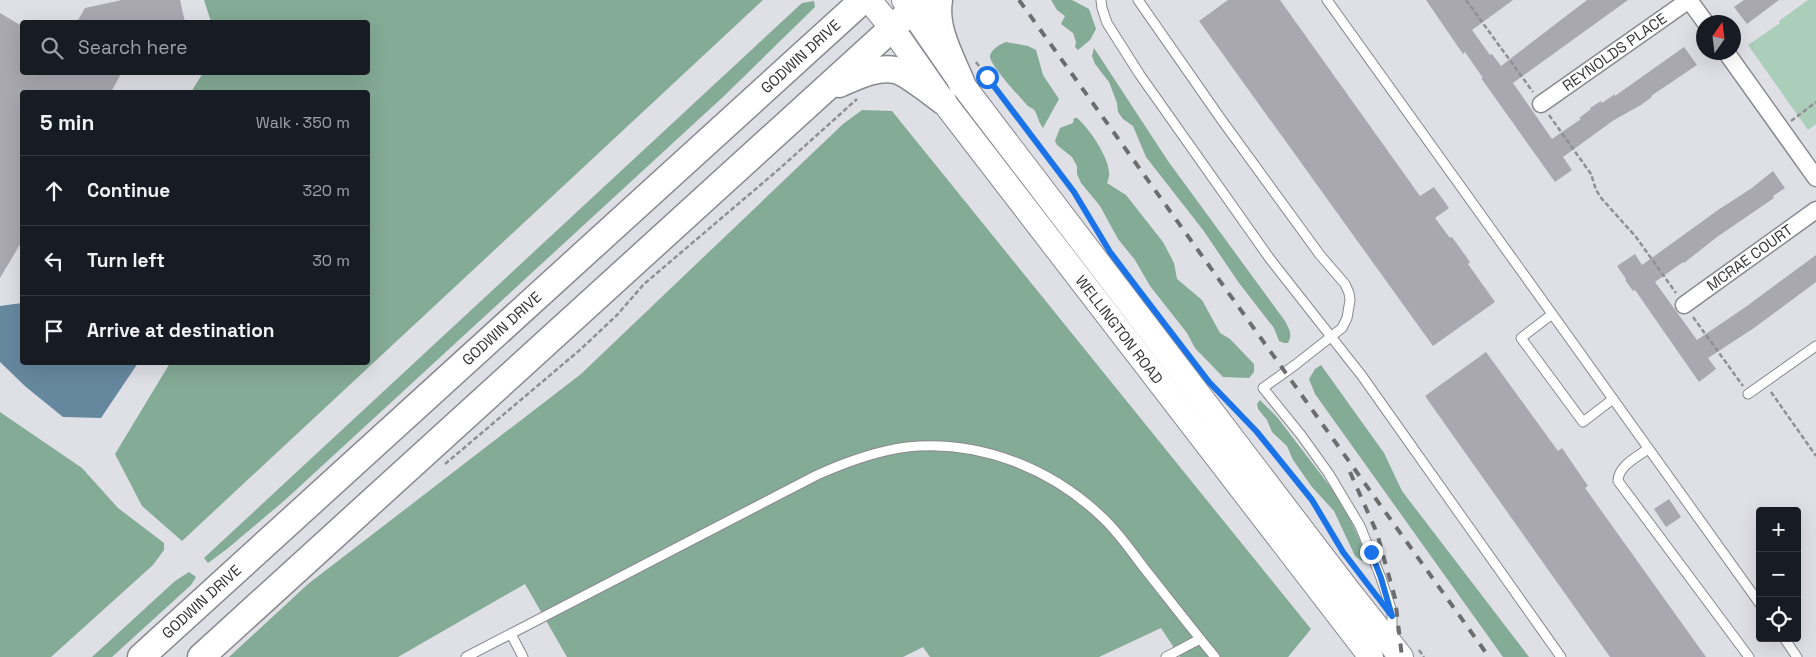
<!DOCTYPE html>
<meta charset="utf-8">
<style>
body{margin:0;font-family:"Space Grotesk",sans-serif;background:#242831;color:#f1f3f6}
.controls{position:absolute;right:15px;bottom:15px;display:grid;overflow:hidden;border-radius:5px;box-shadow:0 5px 20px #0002}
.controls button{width:45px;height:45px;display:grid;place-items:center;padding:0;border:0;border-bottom:1px solid #363941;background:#171b24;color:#f1f3f6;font:25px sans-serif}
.compass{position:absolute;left:1696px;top:15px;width:45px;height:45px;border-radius:50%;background:#171b24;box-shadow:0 5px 20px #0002;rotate:14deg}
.stop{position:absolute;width:15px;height:15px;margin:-11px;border:4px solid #1a73e8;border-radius:50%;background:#fff}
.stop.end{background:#1a73e8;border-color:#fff;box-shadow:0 1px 5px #0008}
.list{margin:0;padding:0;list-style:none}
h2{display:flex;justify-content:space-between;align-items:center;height:65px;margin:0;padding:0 20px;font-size:21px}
h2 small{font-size:16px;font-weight:400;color:#9ea1a6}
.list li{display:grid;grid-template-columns:32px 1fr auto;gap:15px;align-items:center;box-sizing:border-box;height:70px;padding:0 20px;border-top:1px solid #363941}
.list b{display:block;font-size:19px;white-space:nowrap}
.list em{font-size:16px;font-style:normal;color:#9ea1a6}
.icon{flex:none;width:28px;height:28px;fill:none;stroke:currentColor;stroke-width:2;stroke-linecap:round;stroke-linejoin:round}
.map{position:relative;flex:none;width:1816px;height:657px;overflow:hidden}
.search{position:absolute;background:#171b24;box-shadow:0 5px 20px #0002;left:20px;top:20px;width:350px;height:55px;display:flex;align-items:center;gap:12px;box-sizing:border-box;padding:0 18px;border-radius:5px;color:#9ea1a6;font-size:19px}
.panel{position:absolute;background:#171b24;box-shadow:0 5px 20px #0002;left:20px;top:90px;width:350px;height:275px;border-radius:5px}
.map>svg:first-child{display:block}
</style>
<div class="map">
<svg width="1816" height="657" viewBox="0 0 1816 657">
<rect width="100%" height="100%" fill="#dfdfe6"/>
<path fill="#abcebb" d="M1808,0H1816V124L1808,130L1748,45L1780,23L1779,21Z"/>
<g fill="#84ab96">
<path d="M204,0H763L182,541L142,506L115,454L170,363L368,362V92H191L203,73L368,72V22H211Z"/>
<path d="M1051,0H1072L1089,9L1096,29L1090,40L1078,50L1075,47L1076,42L1073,33L1061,24L1065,16L1057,10Z"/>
<path d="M814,1L815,7L724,96L285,500L227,549L208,563L204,558L219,544L802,3Z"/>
<path d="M1006,42L1028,46L1036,50L1043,75L1059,99L1043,128C1039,123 1038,117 1035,111C1033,108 1028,107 1026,104C1019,96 991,66 990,57C990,50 1000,44 1006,42Z"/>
<path d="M1094,48L1168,161L1285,321C1289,329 1293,334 1288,343H1284L1279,341L1274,328L1239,283L1203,230L1146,157L1133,126L1123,119L1118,112L1117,103L1109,82L1095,64L1092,56Z"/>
<path d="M862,110L892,111L1311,629L1288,657H1180L1161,628L1099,657H930L923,647L903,657H567L525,584L398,657H229L308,584L581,374L843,124Z"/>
<path d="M1074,118H1077C1089,128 1108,156 1109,172C1110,175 1108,180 1107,183L1126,195L1163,242L1174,263L1177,279L1202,300L1220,333L1230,339L1254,364V372L1249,378L1223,377L1195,348L1187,333L1150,286L1135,260L1118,239L1100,206L1081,183L1077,174V166L1072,157L1057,145L1055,141L1060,128L1073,123Z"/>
<path d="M1321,365L1384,453L1402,491L1529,657H1503L1315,394L1309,379L1315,369Z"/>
<path d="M1260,400L1277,417L1342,502L1359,538L1365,553V560L1362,561L1355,556L1334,511L1312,487L1293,460L1287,446L1272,432L1267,420L1258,409L1257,404Z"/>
<path d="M0,412L82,468L118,508L164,543V550L153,565L51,657H0Z"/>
<path d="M189,572L196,577L191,585L112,657H92L175,581Z"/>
</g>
<path fill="#66889f" d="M22,303V362L138,363L101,418L63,417L26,387L0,362V306Z"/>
<g fill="#a9a7af">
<path d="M122,0H180L185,22H77L85,8Z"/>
<path d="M1228,0H1280L1420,196L1434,187L1449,208L1435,218L1450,238L1452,237L1470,262L1468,264L1495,302L1433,346L1199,21Z"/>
<path d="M1426,0H1513L1472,30L1490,55L1492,54L1501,66L1587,0H1628L1513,83L1552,139L1581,119L1579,118L1591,109L1590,108L1601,101L1602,103L1615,94V96L1684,47L1697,65L1651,96L1652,97L1641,105L1614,120L1563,157L1572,170L1555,182L1481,78H1483L1465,52L1463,54Z"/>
<path d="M1744,0H1779L1747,24L1734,7Z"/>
<path d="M0,13L22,26V72H122L111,92H22V241L0,278Z"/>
<path d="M1773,171L1785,188L1773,196L1774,198L1717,237L1684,263L1683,262L1655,282L1697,340L1747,306L1816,255V282L1754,328L1708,358L1716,369L1699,382L1635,290L1633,291L1625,280L1626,279L1617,266L1635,254L1642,265L1718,210L1752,188Z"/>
<path d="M1486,352L1558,451L1562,448L1588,486L1585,488L1706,657H1610L1425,396Z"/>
<path d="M1669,499L1681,517L1666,527L1654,509Z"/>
</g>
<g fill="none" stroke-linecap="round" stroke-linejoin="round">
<g stroke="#898990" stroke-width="11">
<g id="service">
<path d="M1101,0L1102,8L1107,23L1140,75L1270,259L1362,376L1561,657"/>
<path d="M1138,0L1221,119L1320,255L1345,284L1349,293L1350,300L1347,318L1342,328L1295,365L1263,388L1301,435L1329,474L1360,526L1381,578L1392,612V638"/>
<path d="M1327,0L1760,604"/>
<path d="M1551,315L1521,338L1583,422L1613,399"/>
<path d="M1748,394L1816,346"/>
<path d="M1648,449C1637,457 1618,466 1618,481L1749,657"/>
<path d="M511,634L523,657"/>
<path d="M1784,638L1797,657"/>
<path d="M466,657L817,475C846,462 876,451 907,447C980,439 1052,469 1103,518C1119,533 1131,551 1144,568C1168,598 1191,628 1215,657"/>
<path d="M1166,657L1200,639"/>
</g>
</g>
<g stroke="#898990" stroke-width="19">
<g id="minor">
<path d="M1689,0L1705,22"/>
<path d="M1726,52L1816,178"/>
<path id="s1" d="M1541,104L1689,0"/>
<path id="s2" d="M1684,305L1816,210"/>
</g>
</g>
<g stroke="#898990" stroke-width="26">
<g id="secondary">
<path id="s3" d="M869,0L892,28L943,101L1371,657"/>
<path d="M904,0L962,84L1347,589L1401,657"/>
</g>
</g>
<g stroke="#898990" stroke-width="29">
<g id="primary">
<path d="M939,0C934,29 951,57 962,84"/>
<path d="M839,84C855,77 877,66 895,70C906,72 933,94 943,101"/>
<path id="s4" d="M141,657L863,0"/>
<path d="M201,657L923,0"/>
</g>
</g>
<g stroke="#909094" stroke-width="2.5" stroke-dasharray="5 2.5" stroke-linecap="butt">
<path d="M1466,0L1533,92"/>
<path d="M976,62L1074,192L1092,221"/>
<path d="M1549,115L1591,174L1596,190L1602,199L1636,237L1676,293"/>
<path d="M1791,121L1816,102"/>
<path d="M1693,317L1743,386"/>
<path d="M1771,392L1816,456"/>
<path d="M1231,404L1257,432L1312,501L1335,541"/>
<path d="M445,464L581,349L617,315L644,284L778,170L857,99"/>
<path d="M1419,650L1424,657"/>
</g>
<use href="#service" stroke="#fff" stroke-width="9"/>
<use href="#minor" stroke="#fff" stroke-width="16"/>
<use href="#secondary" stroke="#fff" stroke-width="24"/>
<use href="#primary" stroke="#fff" stroke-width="26"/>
<g stroke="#6d6d70" stroke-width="4" stroke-dasharray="9 9" stroke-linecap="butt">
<path d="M1019,0L1489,657"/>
<path d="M1350,472L1377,533L1395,598L1402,657"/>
</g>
</g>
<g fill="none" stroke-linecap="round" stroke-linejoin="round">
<path stroke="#1a73e8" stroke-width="6" d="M987,77L1074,192L1110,252L1138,289L1209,382L1257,432L1312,500L1343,552L1392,616L1381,578L1371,552"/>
</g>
<g text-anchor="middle" stroke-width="4.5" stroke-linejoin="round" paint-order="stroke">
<g font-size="15" fill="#333335" stroke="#dfdfe6">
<text dy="5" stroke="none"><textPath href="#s1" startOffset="90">REYNOLDS PLACE</textPath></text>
<text dy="5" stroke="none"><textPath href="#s4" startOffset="892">GODWIN DRIVE</textPath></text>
<text dy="5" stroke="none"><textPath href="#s2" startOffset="81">MCRAE COURT</textPath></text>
<text dy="5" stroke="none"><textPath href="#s4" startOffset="488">GODWIN DRIVE</textPath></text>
<text dy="5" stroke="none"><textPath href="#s3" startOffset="414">WELLINGTON ROAD</textPath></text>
<text dy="5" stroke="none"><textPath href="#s4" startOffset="82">GODWIN DRIVE</textPath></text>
</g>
</g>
</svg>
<div class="controls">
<button>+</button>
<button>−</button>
<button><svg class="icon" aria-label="locate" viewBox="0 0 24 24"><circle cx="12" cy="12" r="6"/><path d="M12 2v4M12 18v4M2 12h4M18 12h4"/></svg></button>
</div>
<svg class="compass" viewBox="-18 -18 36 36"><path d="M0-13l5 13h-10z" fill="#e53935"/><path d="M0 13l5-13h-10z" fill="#9ea1a6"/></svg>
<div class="stop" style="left:987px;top:77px"></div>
<div class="stop end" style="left:1371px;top:552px"></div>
<div class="search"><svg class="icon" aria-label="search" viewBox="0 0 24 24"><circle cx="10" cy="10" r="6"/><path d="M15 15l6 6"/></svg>Search here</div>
<section class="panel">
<h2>5 min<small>Walk · 350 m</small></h2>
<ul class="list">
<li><svg class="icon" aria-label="ahead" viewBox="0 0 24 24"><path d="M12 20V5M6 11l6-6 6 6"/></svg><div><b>Continue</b></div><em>320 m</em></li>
<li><svg class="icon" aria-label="left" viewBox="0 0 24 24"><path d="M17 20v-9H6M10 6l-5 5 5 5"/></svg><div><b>Turn left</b></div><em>30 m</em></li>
<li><svg class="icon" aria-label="arrive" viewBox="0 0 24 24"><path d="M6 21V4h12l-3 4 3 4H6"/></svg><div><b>Arrive at destination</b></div></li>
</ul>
</section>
</div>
